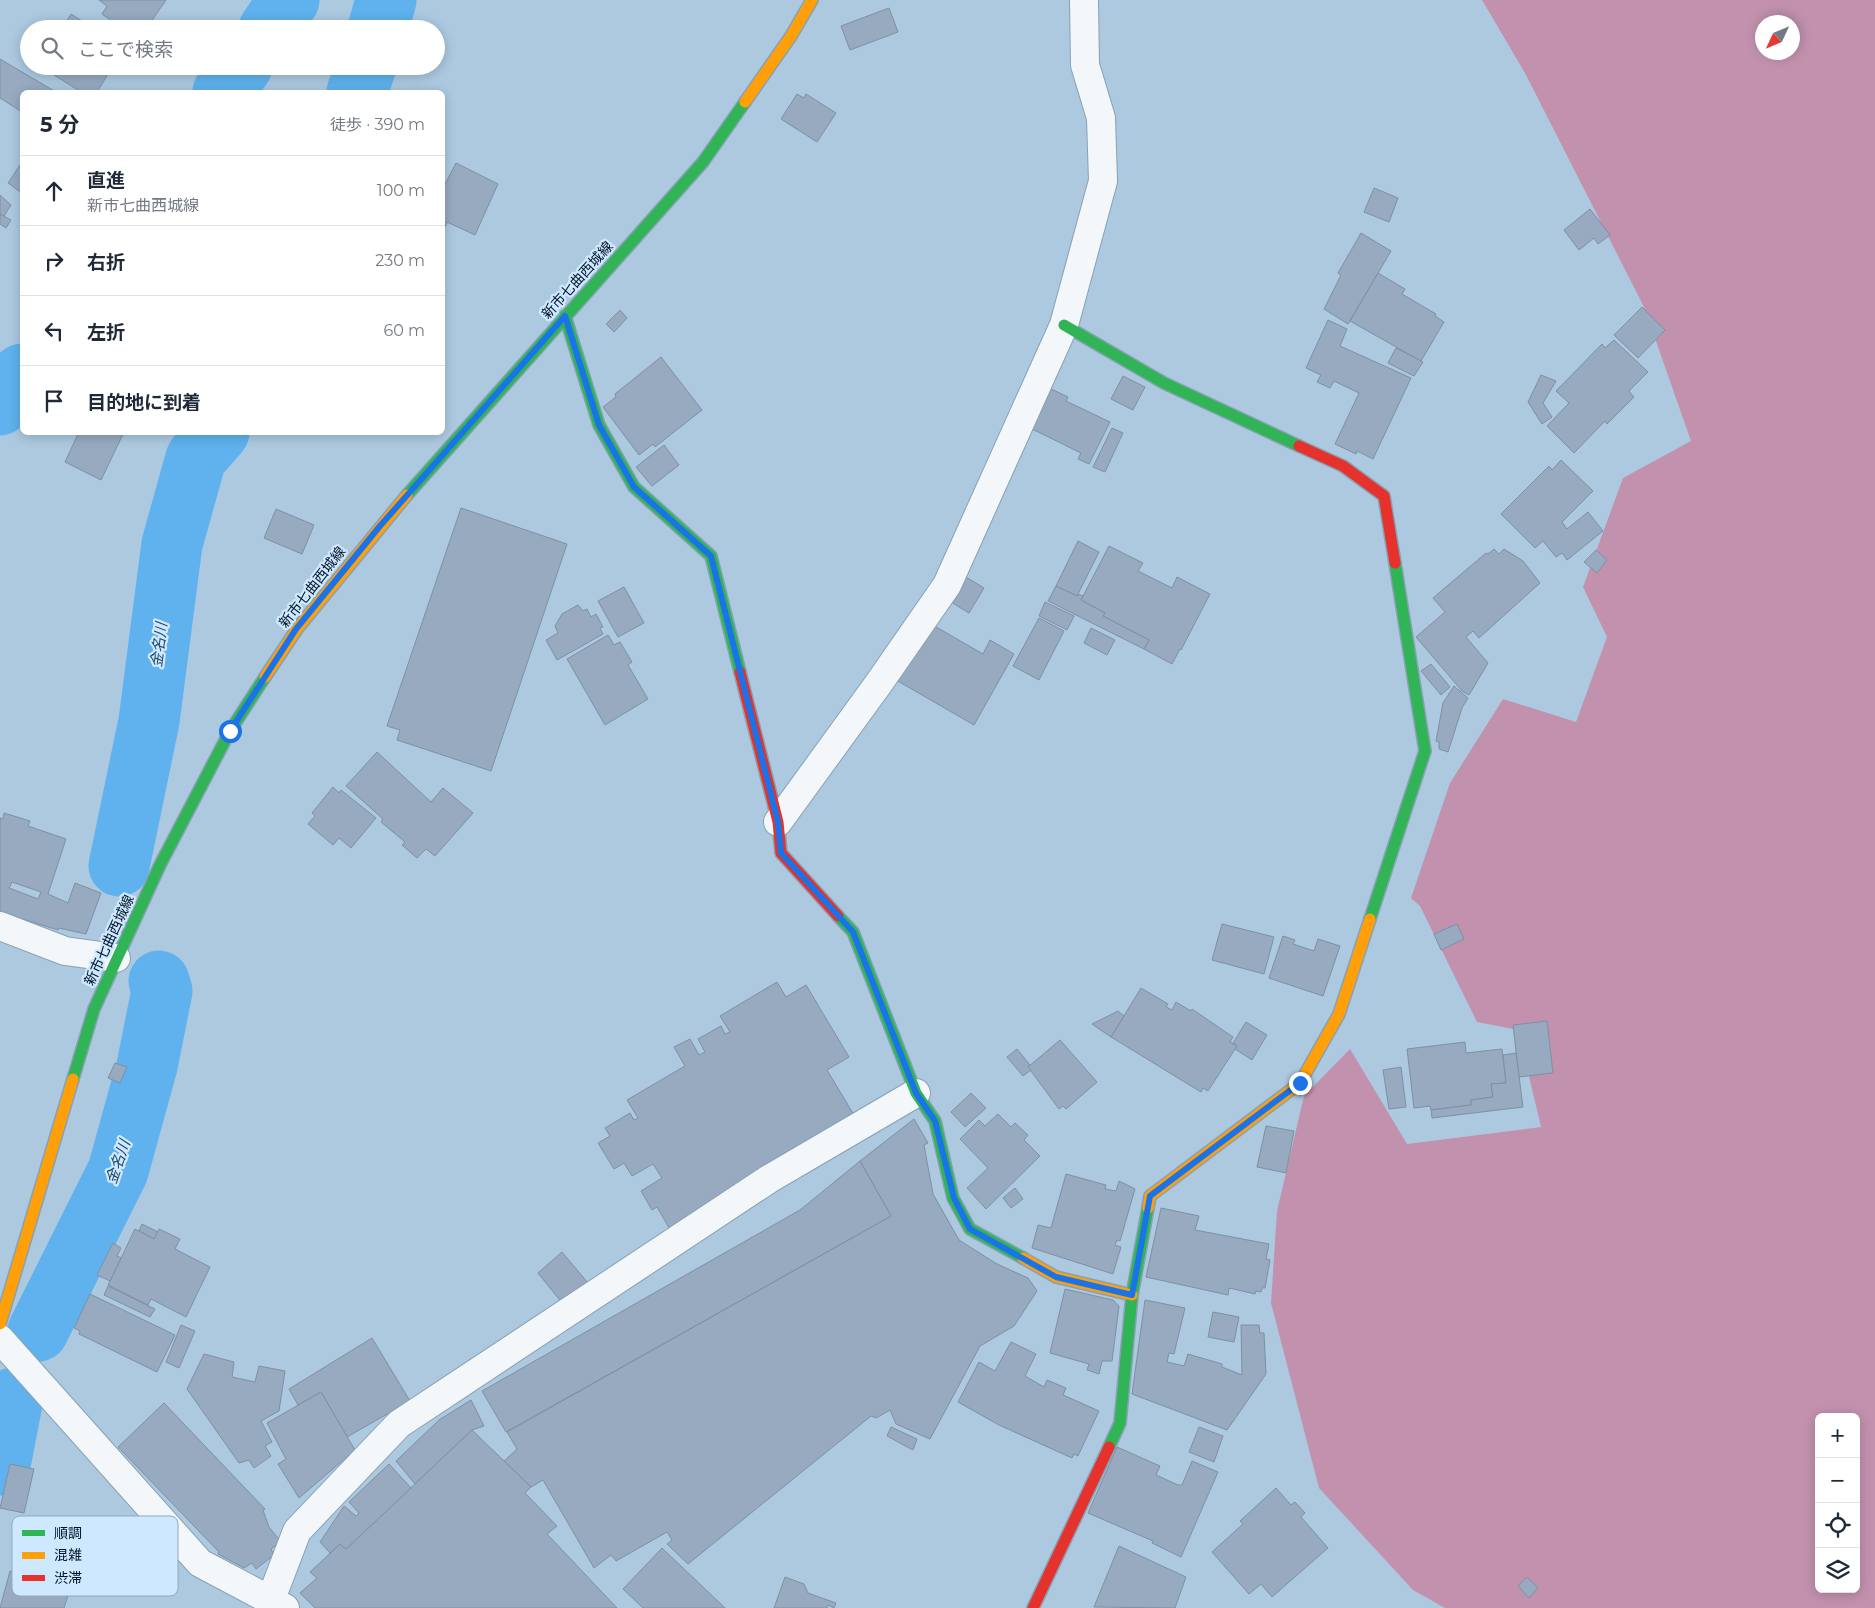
<!DOCTYPE html>
<html lang="ja">
<meta charset="utf-8">
<style>
body{margin:0;font-family:Montserrat,"Noto Sans JP",sans-serif;background:#f6f6f7;color:#1f2937}
.controls{position:absolute;right:15px;bottom:15px;display:grid;overflow:hidden;border-radius:8px;box-shadow:0 2px 12px #0003}
.controls button{width:45px;height:45px;display:grid;place-items:center;padding:0;border:0;border-bottom:1px solid #e0e1e3;background:#fff;color:#1f2937;font:25px sans-serif}
.compass{position:absolute;left:1755px;top:15px;width:45px;height:45px;border-radius:50%;background:#fff;box-shadow:0 2px 12px #0003;rotate:226deg}
.stop{position:absolute;width:15px;height:15px;margin:-11px;border:4px solid #1a73e8;border-radius:50%;background:#fff}
.stop.end{background:#1a73e8;border-color:#fff;box-shadow:0 1px 5px #0008}
.list{margin:0;padding:0;list-style:none}
h2{display:flex;justify-content:space-between;align-items:center;height:65px;margin:0;padding:0 20px;font-size:21px}
h2 small{font-size:16px;font-weight:400;color:#747a83}
.list li{display:grid;grid-template-columns:32px 1fr auto;gap:15px;align-items:center;box-sizing:border-box;height:70px;padding:0 20px;border-top:1px solid #e0e1e3}
.list b{display:block;font-size:19px;white-space:nowrap}
.list p{margin:0;font-size:16px;white-space:nowrap;color:#747a83}
.list em{font-size:16px;font-style:normal;color:#747a83}
.icon{flex:none;width:28px;height:28px;fill:none;stroke:currentColor;stroke-width:2;stroke-linecap:round;stroke-linejoin:round}
.map{position:relative;flex:none;width:1875px;height:1608px;overflow:hidden}
.search{position:absolute;background:#fff;box-shadow:0 2px 12px #0003;left:20px;top:20px;width:425px;height:55px;display:flex;align-items:center;gap:12px;box-sizing:border-box;padding:0 18px;border-radius:28px;color:#747a83;font-size:19px}
.panel{position:absolute;background:#fff;box-shadow:0 2px 12px #0003;left:20px;top:90px;width:425px;height:345px;border-radius:8px}
.map>svg:first-child{display:block}
</style>
<div class="map">
<svg width="1875" height="1608" viewBox="0 0 1875 1608">
<rect width="100%" height="100%" fill="#acc9e0"/>
<path fill="#c291ae" fill-rule="evenodd" d="M1482,0H1875V1608H1445L1413,1590L1319,1488L1271,1303L1277,1211L1304,1096L1350,1049L1407,1144L1541,1127L1518,1030L1477,1022L1420,906L1411,898L1450,783L1503,699L1576,722L1607,637L1583,587L1623,478L1691,441L1644,307L1525,73ZM1762,22H1792V52H1762ZM1819,1417H1856V1589H1819Z"/>
<g fill="none" stroke-linecap="round" stroke-linejoin="round">
<g stroke="#5fb2ed" stroke-width="61">
<path d="M269,29L289,0"/>
<path d="M378,29L386,0"/>
<path d="M223,92L242,66"/>
<path d="M357,92L366,66"/>
<path d="M0,405L22,374"/>
<path d="M119,866L149,721L172,544L196,458L219,432"/>
<path d="M38,1331L118,1171L147,1066L162,991L159,981"/>
<path d="M0,1465L13,1398"/>
</g>
</g>
<g fill="#97aac0" stroke="#7d90a5" fill-rule="evenodd">
<path d="M99,0H166L146,29H123L102,14L107,6Z"/>
<path d="M889,8L898,32L850,50L841,26Z"/>
<path d="M71,14L95,29H62Z"/>
<path d="M0,59L56,92H22V112L0,98Z"/>
<path d="M40,66H113L97,92H81Z"/>
<path d="M797,94L804,98L806,94L836,113L817,142L781,119Z"/>
<path d="M22,162V193L8,183Z"/>
<path d="M456,163L498,184L475,235L447,222L445,227L442,226V190Z"/>
<path d="M1374,188L1398,198L1389,222L1364,212Z"/>
<path d="M0,195L11,205L4,216L0,214Z"/>
<path d="M1590,209L1610,235L1598,244L1594,238L1579,250L1564,230Z"/>
<path d="M0,214L11,220L6,228L0,224Z"/>
<path d="M1361,233L1391,251L1348,324L1324,309L1341,275L1338,273Z"/>
<path d="M1378,273L1405,289L1402,294L1436,314L1435,316L1444,322L1421,361L1350,321Z"/>
<path d="M1642,307L1665,330L1638,358L1614,335Z"/>
<path d="M620,310L627,318L614,332L606,324Z"/>
<path d="M1328,320L1347,329L1340,346L1411,378L1373,459L1357,451L1356,454L1335,444L1359,393L1334,381L1330,388L1317,382L1321,375L1306,368Z"/>
<path d="M1614,340L1648,372L1629,391L1634,397L1607,424L1605,421L1574,453L1547,426L1569,403L1556,391L1602,344L1605,348Z"/>
<path d="M1396,348L1423,362L1414,376L1388,363Z"/>
<path d="M661,357L702,410L655,447L653,444L639,455L603,407L616,397L615,394Z"/>
<path d="M1541,375L1556,381L1543,403L1552,417L1542,424L1528,402Z"/>
<path d="M1123,376L1145,387L1133,410L1111,399Z"/>
<path d="M1047,387L1068,397L1066,401L1110,422L1089,464L1078,459L1081,453L1028,427Z"/>
<path d="M1112,428L1123,433L1105,472L1093,467Z"/>
<path d="M79,432H124L101,480L65,462Z"/>
<path d="M664,445L679,465L652,486L636,467Z"/>
<path d="M1561,460L1593,491L1562,522L1567,529L1588,512L1603,531L1567,560L1562,553L1556,557L1543,541L1535,548L1501,514L1549,466L1552,470Z"/>
<path d="M461,508L567,544L491,771L397,740L400,730L387,726Z"/>
<path d="M276,509L314,525L302,554L264,538Z"/>
<path d="M1078,541L1099,552L1077,596L1056,586Z"/>
<path d="M1109,546L1143,563L1138,571L1172,588L1177,577L1210,594L1181,650L1180,649L1172,664L1144,649L1149,640L1103,616L1105,613L1081,600Z"/>
<path d="M1494,549L1499,554L1504,549L1523,561L1540,583L1479,638L1473,631L1466,637L1488,663L1469,695L1462,691L1416,637L1445,612L1433,598L1486,553L1488,554Z"/>
<path d="M1596,550L1607,560L1597,573L1584,562Z"/>
<path d="M961,574L984,588L969,613L946,599Z"/>
<path d="M1056,586L1077,596L1078,594L1083,596L1081,600L1105,613L1103,616L1149,640L1144,649L1048,601Z"/>
<path d="M624,587L644,623L618,637L598,601Z"/>
<path d="M1045,602L1074,616L1067,630L1039,616Z"/>
<path d="M578,605L583,611L587,609L591,617L596,614L603,627L600,628L603,634L557,660L546,640L558,633L555,626L562,614Z"/>
<path d="M1039,618L1064,631L1039,680L1013,666Z"/>
<path d="M931,624L983,654L990,640L1014,654L974,725L896,680Z"/>
<path d="M1091,628L1115,640L1107,655L1084,643Z"/>
<path d="M608,635L614,645L620,642L632,662L628,665L648,699L605,725L567,659Z"/>
<path d="M1431,664L1450,687L1441,695L1421,671Z"/>
<path d="M1454,686L1468,698L1462,708L1448,752L1439,749V742L1436,741L1443,703Z"/>
<path d="M377,752L431,802L443,788L473,813L435,856L426,849L417,858L402,845L405,842L381,822L383,819L346,786Z"/>
<path d="M333,787L339,793L341,790L376,818L351,848L339,838L333,845L308,824L315,816L312,813Z"/>
<path d="M4,813L30,821L28,826L66,839L48,894L68,903L75,883L101,893L86,934L59,928L58,930L0,912V818L3,819ZM12,882L41,892L38,899L9,888Z"/>
<path d="M1222,924L1274,937L1264,974L1212,960Z"/>
<path d="M1457,924L1464,939L1441,950L1434,934Z"/>
<path d="M1283,936L1295,940L1293,944L1314,951L1318,939L1340,946L1323,996L1269,978Z"/>
<path d="M777,982L786,997L806,985L849,1057L827,1070L854,1115L672,1233L657,1207L652,1210L641,1191L662,1178L653,1164L632,1176L624,1163L614,1169L598,1143L610,1136L605,1128L630,1113L634,1120L638,1118L627,1100L685,1066L674,1047L690,1039L699,1055L705,1052L698,1039L721,1026L725,1034L730,1032L720,1016Z"/>
<path d="M1141,988L1168,1004L1166,1007L1172,1010L1176,1002L1191,1011L1192,1009L1233,1037L1230,1042L1237,1046L1208,1091L1203,1088L1201,1092L1111,1037Z"/>
<path d="M1118,1011L1124,1016L1111,1037L1092,1024Z"/>
<path d="M1547,1021L1553,1073L1519,1077L1513,1025Z"/>
<path d="M1246,1022L1267,1035L1252,1060L1235,1049L1237,1046L1233,1043Z"/>
<path d="M1060,1040L1097,1082L1066,1109L1063,1106L1059,1109L1028,1067Z"/>
<path d="M1465,1042L1466,1053L1502,1049L1506,1083L1491,1084L1493,1097L1471,1100V1105L1431,1110L1430,1106L1414,1108L1407,1049Z"/>
<path d="M1017,1049L1030,1065L1028,1067L1031,1070L1023,1076L1007,1057Z"/>
<path d="M1516,1053L1523,1107L1432,1118L1431,1110L1471,1105V1100L1493,1097L1491,1084L1506,1083L1503,1055Z"/>
<path d="M115,1063L127,1067L120,1083L108,1078Z"/>
<path d="M1401,1067L1406,1107L1389,1109L1383,1070Z"/>
<path d="M971,1093L986,1108L965,1127L951,1112Z"/>
<path d="M998,1114L1011,1127L1015,1123L1028,1135L1024,1140L1040,1156L986,1209L967,1188L988,1168L960,1139L979,1120L985,1126Z"/>
<path d="M914,1119L928,1143L924,1145L933,1194L959,1240L997,1264L1028,1278L1037,1291L1014,1326L980,1346L930,1439L896,1424L890,1410L876,1418L871,1416L688,1564L667,1544L672,1540L667,1532L616,1561L611,1555L594,1568L543,1480L531,1487L504,1461L517,1449L507,1432L891,1216L860,1161Z"/>
<path d="M1266,1126L1294,1131L1286,1173L1257,1167Z"/>
<path d="M860,1161L891,1216L506,1432L482,1391L800,1210Z"/>
<path d="M1066,1174L1106,1185L1105,1189L1116,1191L1119,1181L1135,1189L1120,1241L1117,1240L1115,1245L1121,1247L1113,1274L1032,1248L1038,1225L1051,1228Z"/>
<path d="M1015,1188L1023,1199L1011,1208L1003,1198Z"/>
<path d="M1161,1208L1199,1216L1195,1230L1269,1244L1266,1259L1270,1260L1265,1288H1262L1261,1292L1256,1291L1255,1294L1229,1288L1228,1295L1146,1277Z"/>
<path d="M142,1224L158,1232L154,1239L139,1231Z"/>
<path d="M135,1229L154,1239L159,1229L180,1239L175,1249L210,1267L186,1317L151,1299L148,1305L108,1285Z"/>
<path d="M113,1243L121,1248L117,1256L121,1258L110,1281L97,1275Z"/>
<path d="M562,1252L588,1283L563,1304L538,1273Z"/>
<path d="M108,1286L155,1309L150,1317L104,1295Z"/>
<path d="M1065,1289L1113,1300L1119,1306L1112,1361H1102L1099,1374L1087,1370L1089,1364L1050,1353Z"/>
<path d="M90,1294L175,1335L157,1372L79,1334L80,1331L74,1328Z"/>
<path d="M1145,1300L1185,1308L1174,1354L1169,1353L1167,1362L1184,1366L1188,1354L1222,1364V1367L1242,1375L1241,1325H1259L1260,1333H1264L1266,1374L1227,1430L1132,1394Z"/>
<path d="M1213,1312L1239,1317L1234,1342L1208,1337Z"/>
<path d="M181,1325L195,1331L179,1368L166,1362Z"/>
<path d="M372,1338L410,1401L347,1437L321,1392L298,1405L289,1389Z"/>
<path d="M1011,1342L1036,1354L1025,1376L1044,1387L1047,1380L1066,1388L1063,1395L1099,1411L1078,1456L1074,1454L1072,1458L999,1425L958,1402L979,1362L995,1371Z"/>
<path d="M204,1354L234,1362L232,1377L255,1382L259,1366L285,1371L279,1411L261,1421L272,1442L265,1446L271,1456L254,1468L249,1460L239,1463L187,1389Z"/>
<path d="M321,1392L355,1450L299,1498L278,1464L286,1459L267,1423Z"/>
<path d="M471,1400L484,1426L472,1430L415,1484L396,1461L439,1420Z"/>
<path d="M164,1403L265,1509L263,1510L269,1527L281,1542L271,1549L274,1555L256,1569L252,1563L244,1568L218,1554L219,1552L118,1447Z"/>
<path d="M891,1427L917,1439L913,1450L887,1436Z"/>
<path d="M1199,1427L1223,1436L1214,1462L1189,1452Z"/>
<path d="M472,1430L531,1487L525,1493L557,1526L547,1534L617,1608H315L300,1593L317,1578L310,1572L340,1544L346,1549Z"/>
<path d="M1117,1447L1160,1466L1156,1475L1178,1485H1182L1192,1461L1218,1472L1181,1557L1152,1543L1153,1541L1088,1513Z"/>
<path d="M10,1464L34,1469L24,1513L0,1508Z"/>
<path d="M389,1464L411,1488L346,1549L340,1544L330,1553L320,1542L344,1506L356,1516L359,1513L349,1502Z"/>
<path d="M1276,1488L1291,1505L1295,1502L1305,1513L1301,1517L1328,1548L1272,1597L1261,1584L1249,1594L1212,1552L1243,1524L1240,1521Z"/>
<path d="M1119,1546L1186,1577L1175,1608L1094,1607Z"/>
<path d="M662,1548L725,1608H643L623,1589Z"/>
<path d="M10,1571L70,1589L64,1608H0Z"/>
<path d="M785,1577L804,1584L808,1593L836,1603L834,1608L828,1605L827,1608H774Z"/>
<path d="M1527,1577L1538,1588L1529,1598L1518,1586Z"/>
</g>
<g fill="none" stroke-linecap="round" stroke-linejoin="round">
<g stroke="#87a1b5" stroke-width="30">
<g id="street">
<path d="M778,822L879,683L947,585L1064,325L1103,181L1101,118L1085,65L1084,0"/>
<path d="M0,926L65,951L116,958"/>
<path d="M0,1339L200,1563L285,1608"/>
<path d="M271,1599L297,1531L399,1424L769,1179L916,1093"/>
</g>
</g>
<g stroke="#87a1b5" stroke-width="14">
<g id="fast">
<path d="M565,316L599,425L634,487L711,556L740,672"/>
<path d="M1064,325L1164,383L1299,446"/>
<path d="M407,495L703,162L745,102"/>
<path d="M838,916L853,932L916,1093L935,1121L953,1198L970,1229L1023,1258"/>
<path d="M1370,919L1425,751L1395,563"/>
<path d="M73,1079L94,1009L160,865L230,731L265,677"/>
<path d="M1109,1447L1120,1423L1132,1295L1148,1208"/>
</g>
</g>
<g stroke="#87a1b5" stroke-width="14">
<g id="slow">
<path d="M745,102L791,36L812,0"/>
<path d="M265,677L297,629L407,495"/>
<path d="M1148,1208L1150,1196L1300,1083L1339,1014L1370,919"/>
<path d="M1023,1258L1056,1277L1132,1295"/>
<path d="M0,1324L73,1079"/>
</g>
</g>
<g stroke="#87a1b5" stroke-width="14">
<g id="jam">
<path d="M1299,446L1343,466L1384,496L1395,563"/>
<path d="M740,672L778,822L781,853L838,916"/>
<path d="M1033,1608L1109,1447"/>
</g>
</g>
<use href="#street" stroke="#f3f7fa" stroke-width="28"/>
<use href="#fast" stroke="#30b455" stroke-width="11"/>
<use href="#slow" stroke="#ff9f0a" stroke-width="11"/>
<use href="#jam" stroke="#e5322d" stroke-width="11"/>
</g>
<g fill="none" stroke-linecap="round" stroke-linejoin="round">
<path stroke="#1a73e8" stroke-width="6" d="M230,731L296,629L380,526L565,316L599,425L634,487L711,556L778,822L781,853L853,932L916,1093L935,1121L954,1198L970,1229L1056,1277L1132,1295L1150,1196L1300,1083"/>
</g>
<g text-anchor="middle" stroke-width="4.5" stroke-linejoin="round" paint-order="stroke">
<g font-size="14" fill="#001327" stroke="#cee9ff">
<text transform="translate(577 280) rotate(-48)" y="5">新市七曲西城線</text>
<text transform="translate(312 587) rotate(-52)" y="5">新市七曲西城線</text>
<text transform="translate(109 940) rotate(-65)" y="5">新市七曲西城線</text>
</g>
<g font-size="15" font-style="italic" fill="#204a68" stroke="#cee9ff">
<text transform="translate(159 645) rotate(-83)" y="5">金名川</text>
<text transform="translate(118 1162) rotate(-71)" y="5">金名川</text>
</g>
</g>
<rect x="12" y="1516" width="166" height="80" rx="8" fill="#cee9ff" stroke="#90a9be" stroke-width="1"/>
<rect x="22" y="1530" width="23" height="6" fill="#30b455"/>
<rect x="22" y="1552" width="23" height="7" fill="#ff9f0a"/>
<rect x="22" y="1575" width="23" height="6" fill="#e5322d"/>
<g font-size="14" fill="#001327">
<text x="54" y="1538">順調</text>
<text x="54" y="1560">混雑</text>
<text x="54" y="1583">渋滞</text>
</g>
</svg>
<div class="controls">
<button>+</button>
<button>−</button>
<button><svg class="icon" aria-label="locate" viewBox="0 0 24 24"><circle cx="12" cy="12" r="6"/><path d="M12 2v4M12 18v4M2 12h4M18 12h4"/></svg></button>
<button><svg class="icon" aria-label="layers" viewBox="0 0 24 24"><path d="M12 4l9 5-9 5-9-5zM3 14l9 5 9-5"/></svg></button>
</div>
<svg class="compass" viewBox="-18 -18 36 36"><path d="M0-13l5 13h-10z" fill="#e53935"/><path d="M0 13l5-13h-10z" fill="#747a83"/></svg>
<div class="stop" style="left:230px;top:731px"></div>
<div class="stop end" style="left:1300px;top:1083px"></div>
<div class="search"><svg class="icon" aria-label="search" viewBox="0 0 24 24"><circle cx="10" cy="10" r="6"/><path d="M15 15l6 6"/></svg>ここで検索</div>
<section class="panel">
<h2>5 分<small>徒歩 · 390 m</small></h2>
<ul class="list">
<li><svg class="icon" aria-label="ahead" viewBox="0 0 24 24"><path d="M12 20V5M6 11l6-6 6 6"/></svg><div><b>直進</b><p>新市七曲西城線</p></div><em>100 m</em></li>
<li><svg class="icon" aria-label="right" viewBox="0 0 24 24"><path d="M7 20v-9h11M14 6l5 5-5 5"/></svg><div><b>右折</b></div><em>230 m</em></li>
<li><svg class="icon" aria-label="left" viewBox="0 0 24 24"><path d="M17 20v-9H6M10 6l-5 5 5 5"/></svg><div><b>左折</b></div><em>60 m</em></li>
<li><svg class="icon" aria-label="arrive" viewBox="0 0 24 24"><path d="M6 21V4h12l-3 4 3 4H6"/></svg><div><b>目的地に到着</b></div></li>
</ul>
</section>
</div>
